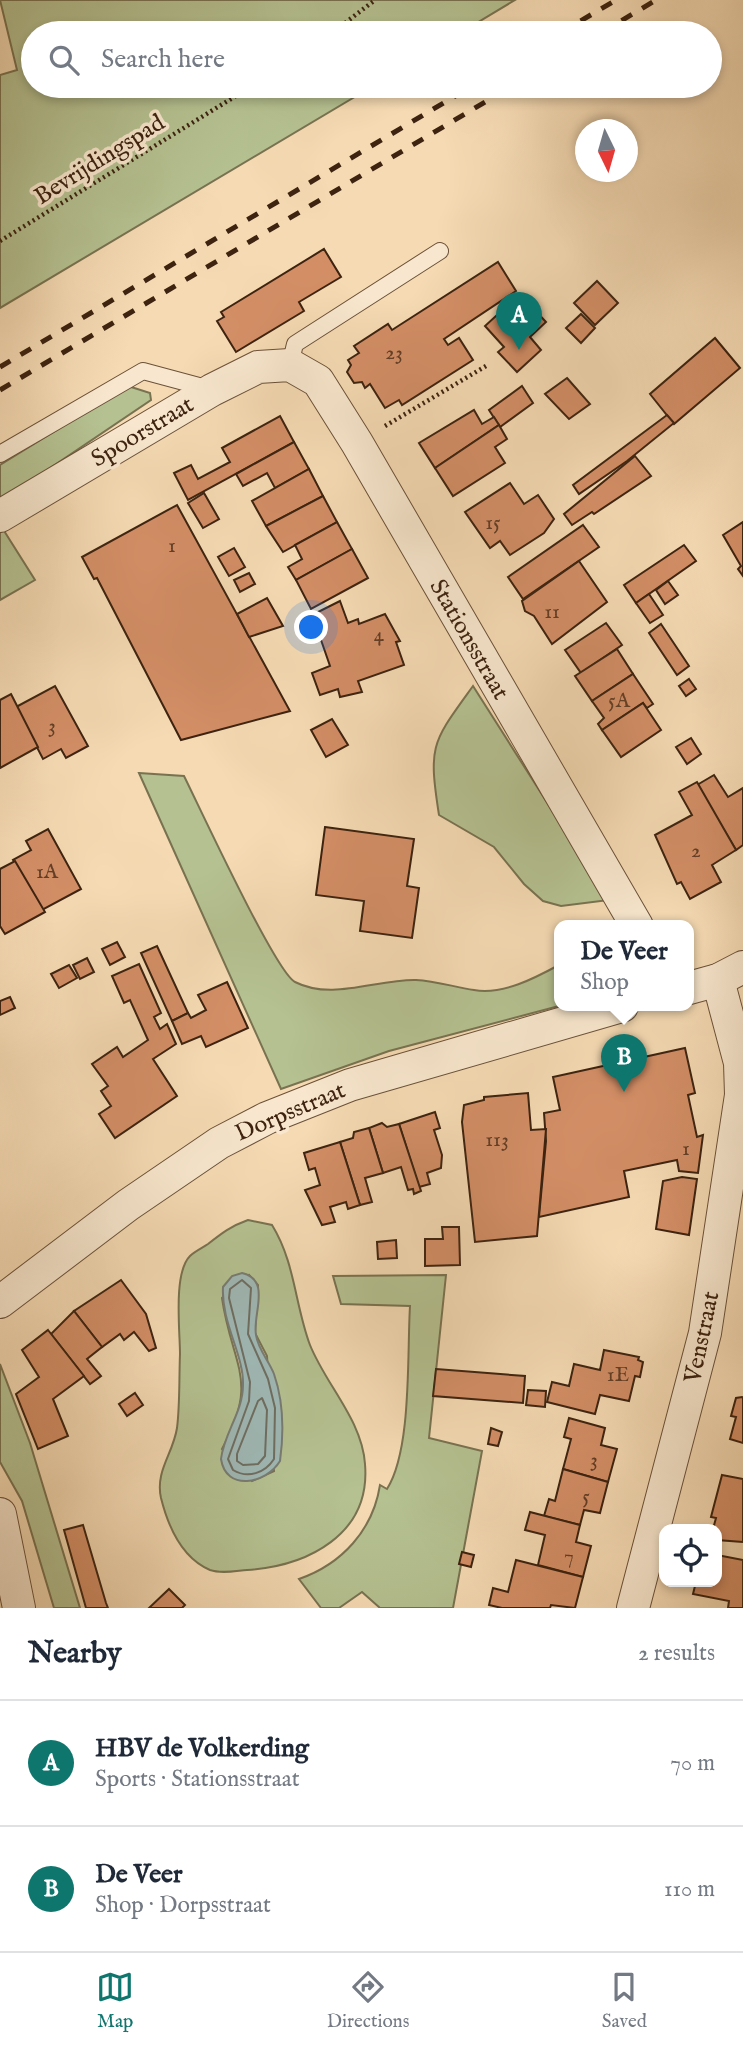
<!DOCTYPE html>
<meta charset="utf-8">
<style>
body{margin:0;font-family:"IM FELL English",serif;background:#f6f6f7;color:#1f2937}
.controls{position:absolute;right:21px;bottom:21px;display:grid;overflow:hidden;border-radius:14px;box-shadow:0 4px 10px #0003}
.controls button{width:63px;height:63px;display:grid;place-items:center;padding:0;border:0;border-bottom:2px solid #e0e1e3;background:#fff;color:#1f2937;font:35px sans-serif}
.compass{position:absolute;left:575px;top:119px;width:63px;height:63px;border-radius:50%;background:#fff;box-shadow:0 4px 10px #0003;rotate:175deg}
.you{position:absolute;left:312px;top:628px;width:24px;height:24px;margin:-18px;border:5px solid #fff;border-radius:50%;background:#1a73e8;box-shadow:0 0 0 10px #1a73e833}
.badge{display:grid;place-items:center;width:46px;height:46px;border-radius:50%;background:#0f766e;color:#fff;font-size:23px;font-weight:700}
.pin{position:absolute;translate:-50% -58px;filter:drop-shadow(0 2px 4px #0008)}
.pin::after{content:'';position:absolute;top:37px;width:24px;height:21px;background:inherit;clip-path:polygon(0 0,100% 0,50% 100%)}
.popup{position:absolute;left:554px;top:920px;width:140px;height:91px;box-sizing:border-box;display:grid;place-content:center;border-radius:14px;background:#fff;filter:drop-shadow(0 2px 5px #0005);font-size:23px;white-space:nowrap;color:#747a83}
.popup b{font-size:26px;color:#1f2937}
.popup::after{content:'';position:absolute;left:50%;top:100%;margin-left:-14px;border:14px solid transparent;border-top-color:#fff}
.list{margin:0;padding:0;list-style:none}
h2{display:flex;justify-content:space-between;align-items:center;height:91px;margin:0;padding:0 28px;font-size:30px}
h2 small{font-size:23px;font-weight:400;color:#747a83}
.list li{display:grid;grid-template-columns:46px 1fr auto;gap:21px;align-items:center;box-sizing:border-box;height:126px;padding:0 28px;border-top:2px solid #e0e1e3}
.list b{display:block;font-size:26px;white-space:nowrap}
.list p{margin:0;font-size:23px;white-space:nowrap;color:#747a83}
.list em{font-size:23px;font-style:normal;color:#747a83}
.icon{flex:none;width:38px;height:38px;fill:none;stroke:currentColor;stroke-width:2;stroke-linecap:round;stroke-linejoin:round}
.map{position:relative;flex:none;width:743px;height:1608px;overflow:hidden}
.search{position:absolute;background:#fff;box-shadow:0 4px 10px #0003;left:21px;right:21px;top:21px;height:77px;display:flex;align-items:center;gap:18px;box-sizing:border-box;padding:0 24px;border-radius:38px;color:#747a83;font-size:26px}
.sheet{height:343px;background:#fff}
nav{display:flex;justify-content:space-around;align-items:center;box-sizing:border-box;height:98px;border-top:2px solid #e0e1e3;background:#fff;font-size:19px;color:#747a83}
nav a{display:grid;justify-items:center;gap:4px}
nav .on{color:#0f766e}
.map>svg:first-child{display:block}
</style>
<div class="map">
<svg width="743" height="1608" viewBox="0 0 743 1608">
<rect width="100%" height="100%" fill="#f5dab3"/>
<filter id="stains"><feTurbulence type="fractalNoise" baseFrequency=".00286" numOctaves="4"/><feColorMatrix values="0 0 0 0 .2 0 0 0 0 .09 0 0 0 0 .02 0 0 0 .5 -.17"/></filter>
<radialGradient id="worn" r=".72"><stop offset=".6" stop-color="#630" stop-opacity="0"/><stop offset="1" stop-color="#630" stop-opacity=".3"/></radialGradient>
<g fill="#b5c191" stroke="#797250" stroke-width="2" fill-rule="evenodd">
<path d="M0,0H515L460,33H33V86H373L0,308V75L17,70Z"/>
<path d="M128,386L150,393L151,400L0,502V465Z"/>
<path d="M1,526L35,580L0,600V527Z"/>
<path d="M473,686L609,900L561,906L543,901L524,884L494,847L439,815C428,744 432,743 473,686Z"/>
<path d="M139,773L184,776C199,806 276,973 295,982C332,1001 377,979 416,980C436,981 454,987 474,990C503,995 535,978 559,965V1006L389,1051L281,1089Z"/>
<path d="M248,1220L272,1225C295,1262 295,1305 310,1345C326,1385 362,1420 365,1464C371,1535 307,1566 247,1570C235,1571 221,1574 210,1570C182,1558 168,1526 161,1498C155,1471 173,1454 177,1428C180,1404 179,1379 180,1354C180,1331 173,1273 190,1256C195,1251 202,1248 208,1244C222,1233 231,1226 248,1220ZM249,1275L258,1285L255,1333L267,1356L274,1471L252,1481L222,1449C260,1379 232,1367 222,1298Z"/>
<path d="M446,1275L429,1438L482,1451L453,1608H380L362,1592L339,1608H321L299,1579C342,1564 373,1530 380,1485L387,1489C412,1450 407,1354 410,1306L341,1304L333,1276Z"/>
<path d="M0,1364L30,1443L80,1608H54L22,1501L0,1462Z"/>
</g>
<path fill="#9fb8b5" stroke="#787c73" stroke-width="2" d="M242,1273C272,1280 252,1315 256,1335C258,1349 269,1361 274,1374C284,1403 284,1432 280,1461C266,1484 226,1492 221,1459C224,1433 243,1412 243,1385C244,1355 221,1323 223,1287L232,1276Z"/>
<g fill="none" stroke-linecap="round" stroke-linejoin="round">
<g stroke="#6e6e62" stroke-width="2">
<path d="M242,1280L251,1288L248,1334L268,1379L275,1408L274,1459C265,1473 248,1479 233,1470L228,1459L249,1401L250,1382L229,1298L230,1289Z"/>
<path d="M262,1398L267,1410L265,1456L258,1464L243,1465L237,1461V1454L258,1401Z"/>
</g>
</g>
<g fill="#d38e66" stroke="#3d2310" stroke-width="2">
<path d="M324,249L341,277L299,302L304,311L236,352L217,321L224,317L221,312Z"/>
<path d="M498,262L516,291L444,339L448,345L459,338L473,360L402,405L399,400L385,408L370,384L365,388L362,382L354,383L347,372L351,365L348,360L359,353L354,346L388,324L392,330Z"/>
<path d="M597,281L618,303L595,325L574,303Z"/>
<path d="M520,294L546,322L530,337L541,350L517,372L498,352L504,347L485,326Z"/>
<path d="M581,314L595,328L581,343L566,328Z"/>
<path d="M715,338L740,368L674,424L650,394Z"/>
<path d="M567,378L590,404L569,419L545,394Z"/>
<path d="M522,386L533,403L500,427L489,410Z"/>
<path d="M474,410L482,424L494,417L499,425L435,468L419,443Z"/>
<path d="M667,415L674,423L627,461L579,494L573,485Z"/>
<path d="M280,416L294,442L188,500L174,473L191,465L198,479L230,462L222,448Z"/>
<path d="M499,425L507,439L495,447L505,463L453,496L435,468Z"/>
<path d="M294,442L309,469L275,488L267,473L243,486L236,474Z"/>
<path d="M635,456L651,476L594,514L592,512L572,525L564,514Z"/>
<path d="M309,469L323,496L266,526L252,501Z"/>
<path d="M510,483L524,504L538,495L554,519L544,533L510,555L500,541L490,548L465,512Z"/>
<path d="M204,493L219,519L203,528L188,503Z"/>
<path d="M323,496L337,522L283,552L266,526Z"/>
<path d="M177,505L290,711L181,740L97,578L94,579L82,557Z"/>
<path d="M337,522L352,549L296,580L288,567L302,559L295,545Z"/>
<path d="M743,522V576L738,569L741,566L723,535Z"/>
<path d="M583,525L599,547L523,599L508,577Z"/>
<path d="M684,545L696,561L636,603L624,585Z"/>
<path d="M234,548L245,567L229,576L218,557Z"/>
<path d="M352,549L368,578L311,609L296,580Z"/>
<path d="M579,561L607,602L552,644L534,616L525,611L522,601Z"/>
<path d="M249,573L255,584L240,592L234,580Z"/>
<path d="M668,581L678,595L665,604L656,590Z"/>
<path d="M649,594L663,615L650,623L636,603Z"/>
<path d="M267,598L283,626L249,637L237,614Z"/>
<path d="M340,601L348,623L358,619L359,624L385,614L400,641L396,642L404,665L358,681L362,692L340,697L338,689L320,695L312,673L330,666L321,640L312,638L306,618Z"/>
<path d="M606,623L622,645L581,673L565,650Z"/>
<path d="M661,624L689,666L677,675L649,633Z"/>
<path d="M617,649L633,674L592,701L575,676Z"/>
<path d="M633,674L653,704L647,708L643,703L602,730L598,724L604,718L592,701Z"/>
<path d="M689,679L696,689L686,696L679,686Z"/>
<path d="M55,686L88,746L66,758L61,749L43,759L16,707Z"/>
<path d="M11,694L38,747L0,768V700Z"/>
<path d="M643,703L661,730L621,757L602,730Z"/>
<path d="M332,719L348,745L326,757L311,730Z"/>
<path d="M691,738L701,754L687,764L676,747Z"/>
<path d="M714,775L728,797L743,788V845L736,850L697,785Z"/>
<path d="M697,782L736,850L712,865L721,882L690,899L681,882L677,884L655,835L692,815L679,792Z"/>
<path d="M325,827L414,839L407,886L419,888L412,938L360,931L364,901L316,895Z"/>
<path d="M48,829L81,889L42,910L13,860L31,850L26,841Z"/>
<path d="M15,861L45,912L5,934L0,926V869Z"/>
<path d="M117,942L125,957L110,965L102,949Z"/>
<path d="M157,946L188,1013L172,1021L141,953Z"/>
<path d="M87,958L94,972L80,979L73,965Z"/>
<path d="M139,964L161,1013L154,1017L160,1029L167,1024L176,1044L153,1059L177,1096L115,1138L99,1114L111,1106L101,1091L108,1086L92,1064L117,1047L123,1057L148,1040L130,1000L124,1003L112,976Z"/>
<path d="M69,965L77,978L59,988L51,974Z"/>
<path d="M227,982L248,1028L206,1047L201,1036L182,1044L172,1021L188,1013L191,1018L206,1010L198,995Z"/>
<path d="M10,997L15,1008L0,1015V1001Z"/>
<path d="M685,1048L695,1093L688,1095L697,1137L703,1135L698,1173L679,1171L677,1160L624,1171L629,1197L539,1217L546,1141L544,1113L560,1110L553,1077Z"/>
<path d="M528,1093L531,1130L546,1129L537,1236L475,1242L462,1122L464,1105L484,1100V1097Z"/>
<path d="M435,1112L440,1128L434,1130L442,1155L441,1168L427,1173L430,1184L419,1187L399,1124Z"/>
<path d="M382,1123L387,1127L399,1124L421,1191L414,1194L413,1189L408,1190L401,1167L383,1173L369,1128Z"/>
<path d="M369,1128L383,1173L365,1178L372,1202L360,1205L340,1142L353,1138L354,1132Z"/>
<path d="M340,1142L360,1205L348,1209L346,1202L330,1207L335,1222L322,1225L305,1190L320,1185L315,1168L309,1170L304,1153Z"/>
<path d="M682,1177L697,1179L689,1235L656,1229L663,1181Z"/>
<path d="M442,1227H459L460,1265L425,1266V1239H443Z"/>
<path d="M396,1240L397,1258L378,1259L377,1242Z"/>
<path d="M121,1280L146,1314L156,1348L149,1351L134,1332L124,1340L120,1334L102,1347L74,1311Z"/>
<path d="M74,1311L102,1347L87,1359L101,1376L90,1384L51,1334Z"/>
<path d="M48,1330L84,1376L53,1399L68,1436L38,1449L16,1394L39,1377L22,1350Z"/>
<path d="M604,1350L639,1357L638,1360L643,1362L640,1377L635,1376L629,1401L600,1395L595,1414L547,1402L552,1382L569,1386L574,1364L600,1370Z"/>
<path d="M436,1369L525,1376L523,1403L433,1396Z"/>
<path d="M528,1390L546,1391L545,1407L526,1405Z"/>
<path d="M135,1393L143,1405L127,1416L119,1404Z"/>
<path d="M742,1397L743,1398V1443L730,1439L736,1417L731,1416L736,1398Z"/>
<path d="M569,1418L605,1428L601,1445L617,1449L608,1482L563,1469L571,1439L564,1437Z"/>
<path d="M491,1428L502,1432L498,1446L488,1444Z"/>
<path d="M563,1469L608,1482L600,1513L584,1510L580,1525L544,1516L549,1499L555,1501Z"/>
<path d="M722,1475L743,1479V1542L717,1540V1529H713L716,1518L711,1517Z"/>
<path d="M530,1512L580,1525L576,1542L591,1546L583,1577L538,1565L545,1535L525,1530Z"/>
<path d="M83,1525L106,1603L108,1608H86L64,1530Z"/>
<path d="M462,1552L474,1555L471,1567L459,1564Z"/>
<path d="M717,1555L743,1560V1608H728L729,1601L693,1594L696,1582H717Z"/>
<path d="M516,1560L583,1577L575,1608L551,1605L550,1608H502L489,1605L493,1588L508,1592Z"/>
<path d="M169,1589L185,1605L182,1608H149Z"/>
</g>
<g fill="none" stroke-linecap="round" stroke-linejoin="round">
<g stroke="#6b5139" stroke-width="18">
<g id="lane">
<path d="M290,365L295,344L440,251"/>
<path d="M0,454L143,371L210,389"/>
</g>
</g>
<g stroke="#6b5139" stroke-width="34">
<g id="street">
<path d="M0,516L212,390L258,367L290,365L318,381L357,443L637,926"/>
<path d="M689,988L718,980L743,967"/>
<path d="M0,1302L128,1205L219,1143L267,1118L350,1085L622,1006"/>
<path d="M0,1514L19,1608"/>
<path d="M633,1608L705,1333L741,1095L740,1063L718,980"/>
</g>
</g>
<g stroke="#3d2310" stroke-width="4.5" stroke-dasharray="2 3.5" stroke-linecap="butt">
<path d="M332,33L375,0"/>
<path d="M0,241L252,86"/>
<path d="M385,426L486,366"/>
</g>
<use href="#lane" stroke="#f8e7ce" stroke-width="16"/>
<use href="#street" stroke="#f8e7ce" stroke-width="32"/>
<g stroke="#3d2310" stroke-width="5" stroke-dasharray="12 12" stroke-linecap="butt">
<path d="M560,33L616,0"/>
<path d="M601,33L656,0"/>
<path d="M0,367L472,86"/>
<path d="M0,390L512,86"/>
</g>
</g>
<g text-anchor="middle" stroke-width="7" stroke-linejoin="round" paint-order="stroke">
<g font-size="21" fill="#623e26">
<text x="394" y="359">23</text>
<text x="493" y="529">15</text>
<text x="172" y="552">1</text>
<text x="552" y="618">11</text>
<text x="379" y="641">4</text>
<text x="619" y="707">5A</text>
<text x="52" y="732">3</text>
<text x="696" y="857">2</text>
<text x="47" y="878">1A</text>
<text x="497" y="1146">113</text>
<text x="686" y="1155">1</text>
<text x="618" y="1381">1E</text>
<text x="594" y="1466">3</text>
<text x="586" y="1503">5</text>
<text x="569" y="1563">7</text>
</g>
<g font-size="24" fill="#3d2310" stroke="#f8e7ce">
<text transform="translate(99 159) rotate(-32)" y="8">Bevrijdingspad</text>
<text transform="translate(142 431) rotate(-31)" y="8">Spoorstraat</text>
<text transform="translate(470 639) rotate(60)" y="8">Stationsstraat</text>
<text transform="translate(290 1111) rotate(-23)" y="8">Dorpsstraat</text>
<text transform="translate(701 1337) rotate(-78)" y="8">Venstraat</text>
</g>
</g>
<rect width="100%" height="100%" filter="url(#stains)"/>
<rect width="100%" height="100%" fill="url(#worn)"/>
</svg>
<div class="controls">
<button><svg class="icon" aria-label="locate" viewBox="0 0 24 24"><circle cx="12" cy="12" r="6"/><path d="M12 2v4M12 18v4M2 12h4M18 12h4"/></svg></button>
</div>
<svg class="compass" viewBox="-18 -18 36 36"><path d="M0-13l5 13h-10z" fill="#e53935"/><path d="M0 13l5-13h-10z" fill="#747a83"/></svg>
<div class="you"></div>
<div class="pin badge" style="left:519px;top:350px">A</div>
<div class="pin badge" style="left:624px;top:1092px">B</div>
<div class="popup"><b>De Veer</b>Shop</div>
<div class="search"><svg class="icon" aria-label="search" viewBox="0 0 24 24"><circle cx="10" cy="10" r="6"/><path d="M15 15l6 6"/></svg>Search here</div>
</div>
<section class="sheet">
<h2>Nearby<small>2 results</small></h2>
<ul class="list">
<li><span class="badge">A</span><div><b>HBV de Volkerding</b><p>Sports · Stationsstraat</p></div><em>70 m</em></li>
<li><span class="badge">B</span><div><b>De Veer</b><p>Shop · Dorpsstraat</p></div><em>110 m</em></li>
</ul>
</section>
<nav>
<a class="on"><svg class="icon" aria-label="map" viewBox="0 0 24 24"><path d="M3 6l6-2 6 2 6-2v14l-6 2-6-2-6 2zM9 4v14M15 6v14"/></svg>Map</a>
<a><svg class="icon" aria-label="directions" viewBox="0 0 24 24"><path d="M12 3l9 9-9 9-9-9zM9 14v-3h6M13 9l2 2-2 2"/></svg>Directions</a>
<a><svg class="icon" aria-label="saved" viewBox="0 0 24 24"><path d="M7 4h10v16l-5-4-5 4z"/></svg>Saved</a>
</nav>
